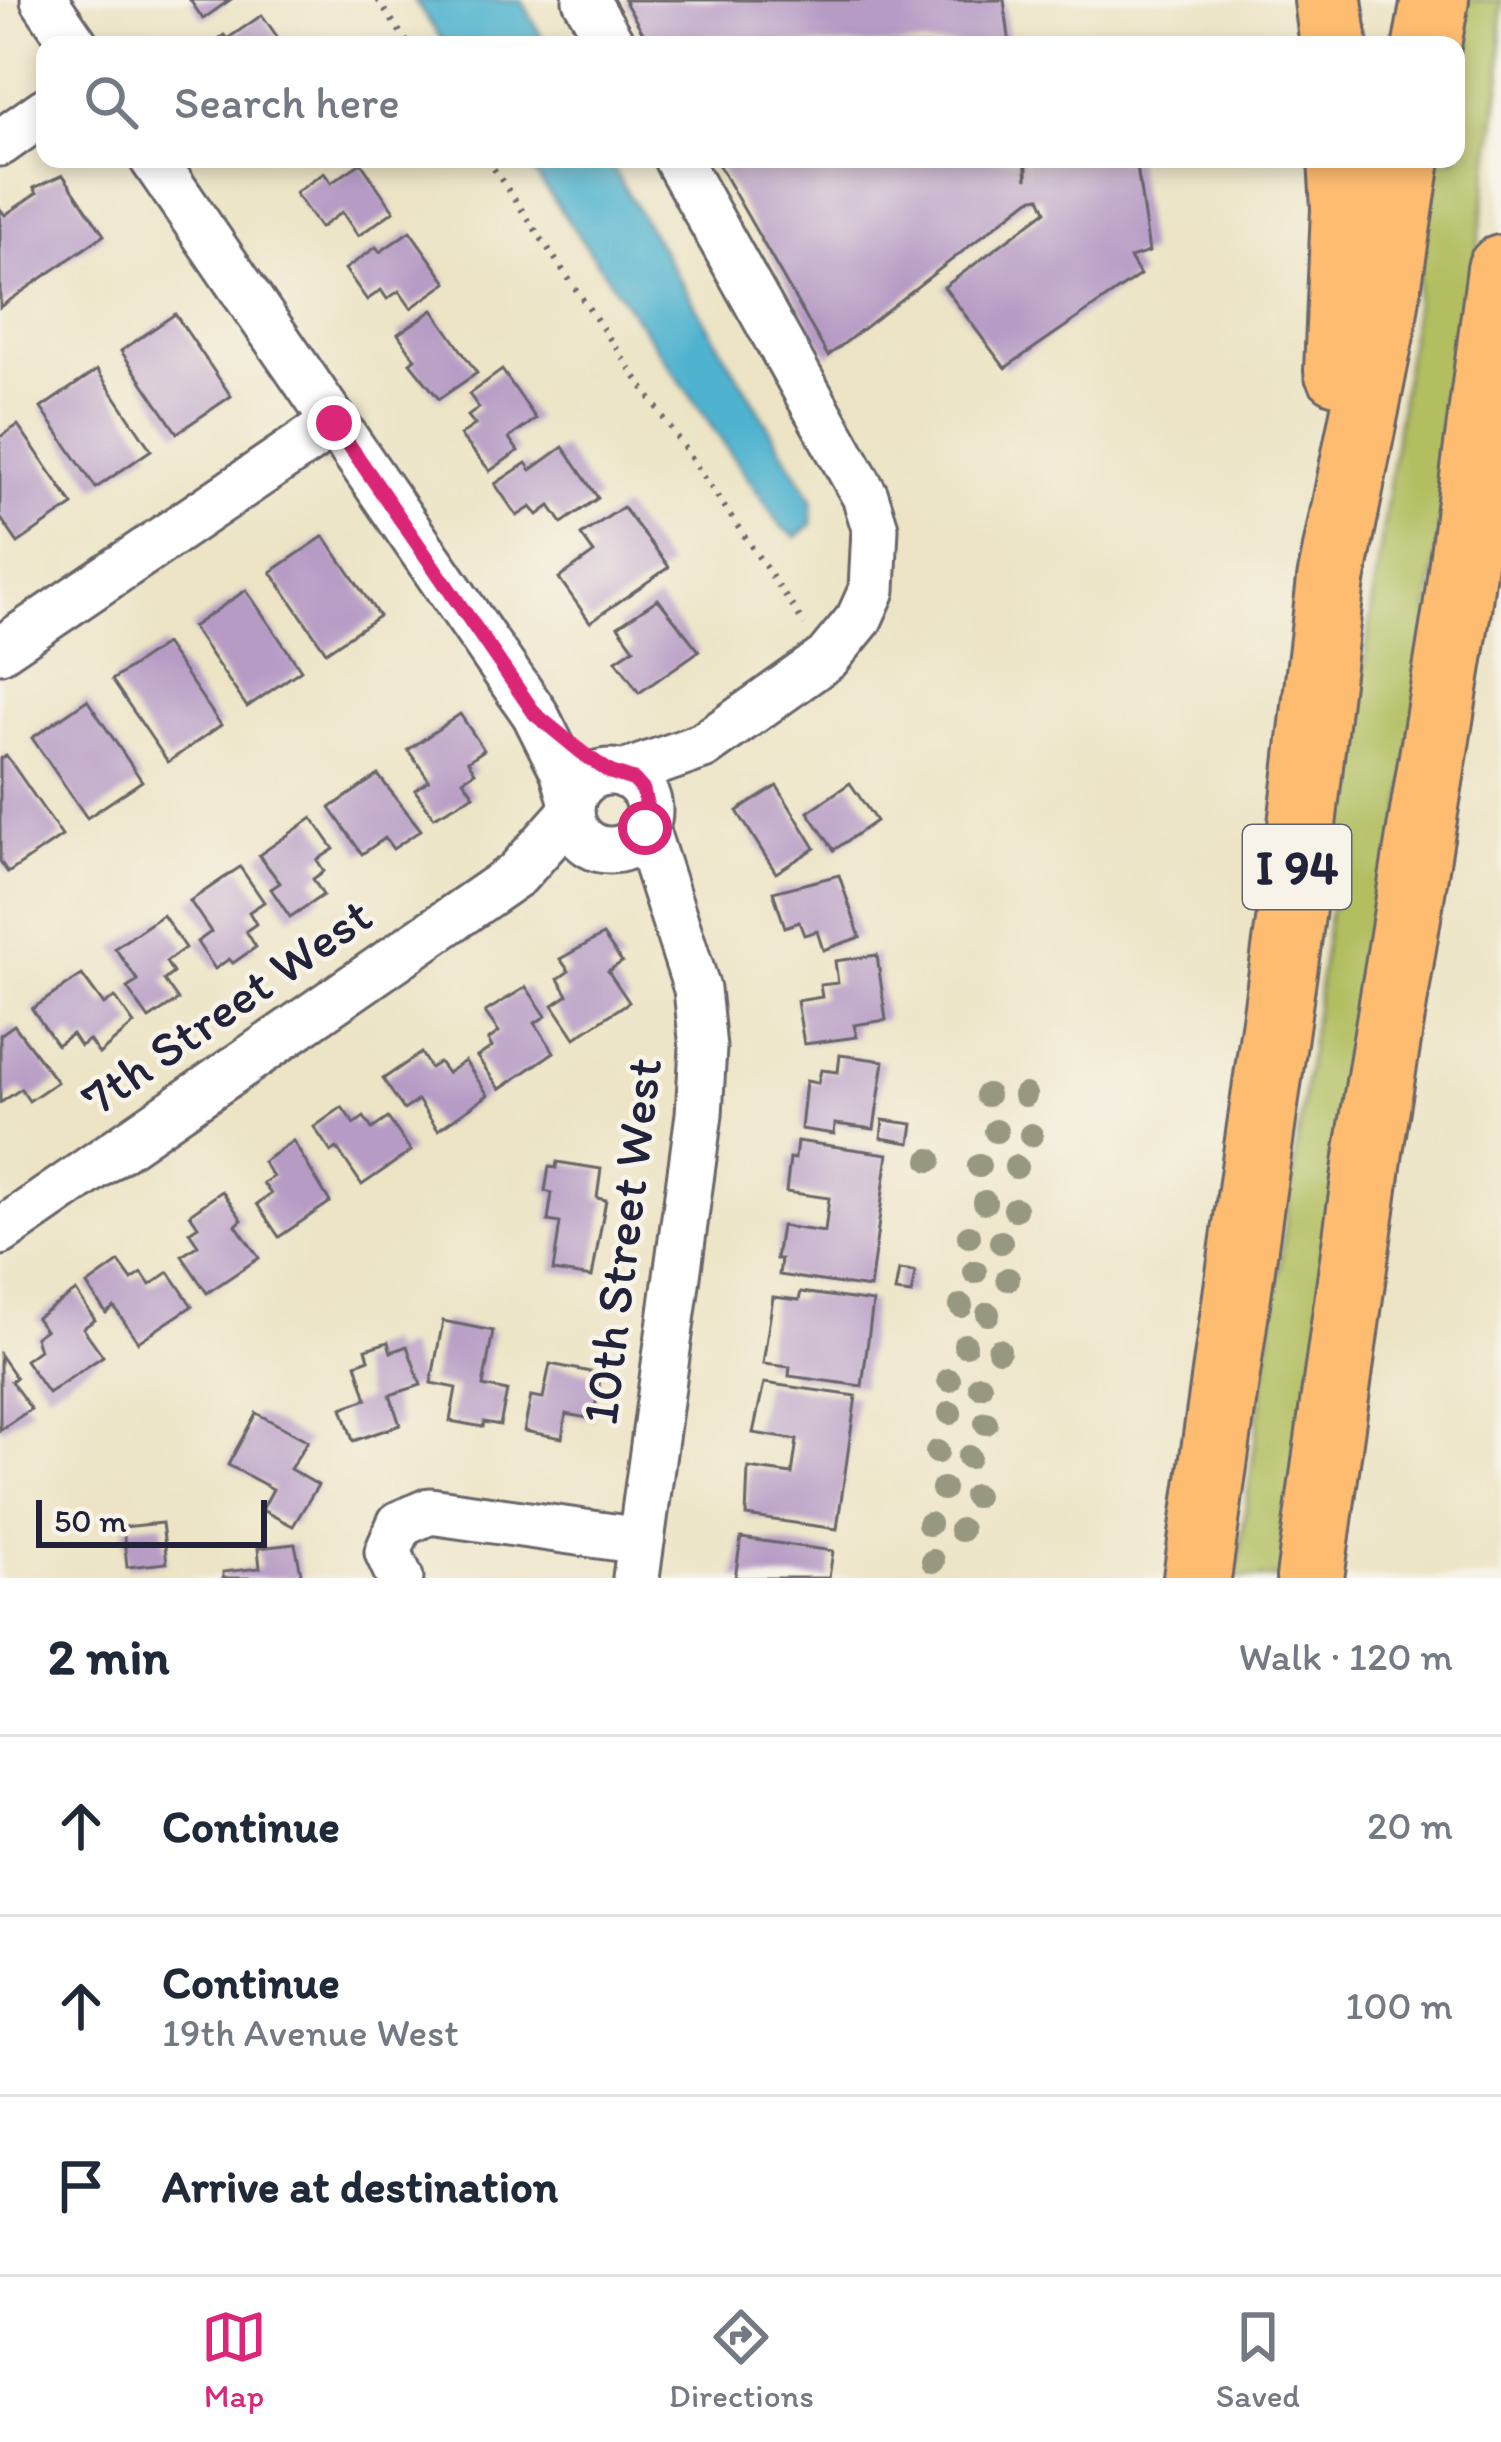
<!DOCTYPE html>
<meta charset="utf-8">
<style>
body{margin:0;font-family:Itim,sans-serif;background:#f6f6f7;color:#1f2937}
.scale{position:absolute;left:36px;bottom:30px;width:231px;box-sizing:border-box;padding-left:12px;border:6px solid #22223b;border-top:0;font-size:33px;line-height:42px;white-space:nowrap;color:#22223b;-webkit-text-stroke:9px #f7f3e8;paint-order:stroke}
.stop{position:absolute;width:36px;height:36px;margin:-27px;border:9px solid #db2777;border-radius:50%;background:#fff}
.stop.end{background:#db2777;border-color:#fff;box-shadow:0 3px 12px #0008}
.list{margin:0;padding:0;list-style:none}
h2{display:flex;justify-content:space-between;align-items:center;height:156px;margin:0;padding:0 48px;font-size:51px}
h2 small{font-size:39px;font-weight:400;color:#747a83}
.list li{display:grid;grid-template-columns:78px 1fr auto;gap:36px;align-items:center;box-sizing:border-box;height:180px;padding:0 48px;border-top:3px solid #e0e1e3}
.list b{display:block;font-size:45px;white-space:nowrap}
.list p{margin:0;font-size:39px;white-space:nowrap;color:#747a83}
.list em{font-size:39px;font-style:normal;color:#747a83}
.icon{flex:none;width:66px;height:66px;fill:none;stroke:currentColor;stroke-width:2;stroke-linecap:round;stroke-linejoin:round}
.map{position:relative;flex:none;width:1501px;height:1578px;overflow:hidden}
.search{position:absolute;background:#fff;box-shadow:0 6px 18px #0003;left:36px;right:36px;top:36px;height:132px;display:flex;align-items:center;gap:30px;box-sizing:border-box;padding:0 42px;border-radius:24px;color:#747a83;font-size:45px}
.sheet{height:696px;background:#fff}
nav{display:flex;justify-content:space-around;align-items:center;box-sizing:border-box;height:168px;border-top:3px solid #e0e1e3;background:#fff;font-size:33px;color:#747a83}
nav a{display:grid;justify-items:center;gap:6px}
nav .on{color:#db2777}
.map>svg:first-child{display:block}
</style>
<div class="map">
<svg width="1501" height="1578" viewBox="0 0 1501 1578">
<rect width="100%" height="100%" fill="#f7f3e8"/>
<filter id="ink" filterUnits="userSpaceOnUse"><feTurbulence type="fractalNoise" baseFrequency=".00833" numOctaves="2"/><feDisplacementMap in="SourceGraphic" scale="24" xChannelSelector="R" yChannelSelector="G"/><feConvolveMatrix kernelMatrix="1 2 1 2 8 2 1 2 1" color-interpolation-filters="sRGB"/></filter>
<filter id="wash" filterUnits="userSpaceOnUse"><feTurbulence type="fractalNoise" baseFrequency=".004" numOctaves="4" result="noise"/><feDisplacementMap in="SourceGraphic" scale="48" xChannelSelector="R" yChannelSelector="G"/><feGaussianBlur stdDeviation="2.7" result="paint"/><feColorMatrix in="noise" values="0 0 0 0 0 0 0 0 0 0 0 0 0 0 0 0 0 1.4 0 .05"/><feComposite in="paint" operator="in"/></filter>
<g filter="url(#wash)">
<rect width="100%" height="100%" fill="#ece4c5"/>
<path fill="#b2be60" stroke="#6a704e" stroke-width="3" d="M1456,0H1501V77L1395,863L1291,1578H1236L1435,159H1456Z"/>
<g fill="#50b3cf" stroke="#396a85" stroke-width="3">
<path d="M414,0H522L546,45H445Z"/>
<path d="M525,159H607L812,499V524L796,537L782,527Z"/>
</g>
<g id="blocks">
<g fill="#b69bc5">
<path d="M190,0H230L203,19Z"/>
<path d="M624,0H1004L1010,45H650Z"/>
<path d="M262,15L283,45H209L224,35L227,39Z"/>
<path d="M715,159H1025L1027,179V159H1136L1149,252L1130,258L1140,275L1005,368L944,287L1046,211L1040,197L1030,199L828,356Z"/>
<path d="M361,163L394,211L358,236L342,212L320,228L295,193L324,173L331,183Z"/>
<path d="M63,175L104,235L0,307V209L5,215L37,193L34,188Z"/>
<path d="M410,231L447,283L411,308L399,291L387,299L381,290L367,300L345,269L376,247L380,252Z"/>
<path d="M433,310L477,373L439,399L410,363L415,359L398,334Z"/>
<path d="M175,314L231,396L177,433L121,351Z"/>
<path d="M97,370L151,450L96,488L41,408Z"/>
<path d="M502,370L536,419L509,438L518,451L490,471L460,435L475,425L468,416L479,408L469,394Z"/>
<path d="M18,425L73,505L18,543L0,517V437Z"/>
<path d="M563,447L598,498L562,523L550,506L538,515L531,507L517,516L495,484L526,463L531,470Z"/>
<path d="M623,507L669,567L590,622L559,578L594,553L581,535Z"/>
<path d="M324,536L379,616L326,652L271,572Z"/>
<path d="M246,590L301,670L247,707L192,627Z"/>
<path d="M658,599L699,651L639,693L616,660L634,648L618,626Z"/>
<path d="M165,644L221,725L168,762L112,680Z"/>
<path d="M87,700L142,781L87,818L32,738Z"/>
<path d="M460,714L484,750L468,761L475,772L463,780L474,795L434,817L415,790L429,780L408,750Z"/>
<path d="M6,755L62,836L8,873L0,861V759Z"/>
<path d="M378,775L421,830L393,849L385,838L362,854L330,808Z"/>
<path d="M850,783L876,821L834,850L808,812Z"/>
<path d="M777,786L815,848L776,873L737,811Z"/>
<path d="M312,818L334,849L317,860L324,871L313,879L323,895L290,917L271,889L280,883L259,855Z"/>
<path d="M240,867L264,902L249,912L256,924L246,931L256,947L233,963L229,959L215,969L197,942L211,932L190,901Z"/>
<path d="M839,875L860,937L823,950L817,931L804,935L799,922L785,927L773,892Z"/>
<path d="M163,915L185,948L166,962L173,973L164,980L178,1000L149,1019L127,988L138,981L115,948Z"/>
<path d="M603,935L622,962L608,971L629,1002L575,1038L553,1005L568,995L558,979L569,971L560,959Z"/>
<path d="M877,955L886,1020L854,1025L857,1037L804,1044L797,1001L822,997L820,985L838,983L835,961Z"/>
<path d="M82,975L104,1005L115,997L134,1024L99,1054L89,1040L80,1046L72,1034L57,1045L32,1009Z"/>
<path d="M526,987L546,1016L535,1023L554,1052L500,1089L477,1057L492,1047L488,1040L499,1032L485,1012Z"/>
<path d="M14,1025L57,1082L29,1101L21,1089L0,1103V1035Z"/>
<path d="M421,1053L430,1068L439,1062L447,1073L465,1061L488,1095L438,1130L418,1100L404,1110L383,1079Z"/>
<path d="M840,1055L884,1061L874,1129L835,1124L834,1134L801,1129L806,1081L818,1083L821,1070L838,1072Z"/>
<path d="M342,1107L354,1124L364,1117L372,1129L388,1118L411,1151L362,1185L337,1148L331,1152L314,1127Z"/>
<path d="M883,1120L913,1124L910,1143L881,1138Z"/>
<path d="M293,1141L330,1202L279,1237L257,1204L271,1194L263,1183L273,1177L263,1162Z"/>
<path d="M797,1141L888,1154L870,1288L779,1275L781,1259H776L781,1226L825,1232L829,1198L786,1192L790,1158L795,1159Z"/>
<path d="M557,1162L601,1169L597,1198L606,1200L592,1277L553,1271L560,1223L548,1221L552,1193L545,1191L549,1167L556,1168Z"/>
<path d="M222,1191L242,1220L236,1225L259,1258L207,1293L182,1256L198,1245L189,1232L198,1226L190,1214Z"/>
<path d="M119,1262L132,1280L142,1273L150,1285L169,1272L192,1306L138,1342L114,1307L106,1313L87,1285Z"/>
<path d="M899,1270L915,1272L912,1294L895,1292Z"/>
<path d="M76,1291L95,1320L83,1328L103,1356L48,1393L25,1360L39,1350L35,1337L45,1330L36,1318Z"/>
<path d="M801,1292L873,1302L862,1386L789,1376L790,1367L763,1364L773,1297L799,1300Z"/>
<path d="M443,1321L493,1331L483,1386L507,1391L500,1425L484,1422L483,1427L450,1421L456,1388L431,1383Z"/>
<path d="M388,1342L391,1352L407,1346L421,1385L390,1395L400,1425L353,1441L342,1408L367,1399L356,1364L369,1359L366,1349Z"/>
<path d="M0,1355L16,1378L11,1381L31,1409L0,1430Z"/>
<path d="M550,1364L601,1374L593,1419L566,1414L562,1438L524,1431L531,1396L543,1398Z"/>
<path d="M764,1383L856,1396L837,1529L746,1516L748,1468L792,1474L797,1440L753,1433Z"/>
<path d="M256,1413L308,1441L290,1469L318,1485L293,1526L262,1510L273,1489L228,1465Z"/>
<path d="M162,1523L167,1563L127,1567L123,1527Z"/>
<path d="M741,1538L833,1551L829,1578H735Z"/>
<path d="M295,1544L302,1578H223V1572L260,1568L258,1548Z"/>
</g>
</g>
</g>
<g filter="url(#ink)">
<use href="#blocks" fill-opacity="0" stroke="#69666b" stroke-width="3"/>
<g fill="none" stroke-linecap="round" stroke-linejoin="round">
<g stroke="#69666b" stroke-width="51">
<g id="minor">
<path d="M44,0L75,45"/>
<path d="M586,0L612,45"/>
<path d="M0,143L45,111"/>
<path d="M153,159L535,714L563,770L572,800"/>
<path d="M0,650L334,423"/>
<circle cx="610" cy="811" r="39"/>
<path d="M623,774L703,746L827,658L859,619L872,590L875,528L865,496L677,159"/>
<path d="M0,1232L517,874L571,813"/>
<path d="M400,1578L388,1552L400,1524L430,1511L641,1541"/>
<path d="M636,1578L699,1114L703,1048L697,989L645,828"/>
</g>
</g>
<g stroke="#69666b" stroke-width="72">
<g id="highway">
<path d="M1328,0L1334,45"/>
<path d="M1427,45L1435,0"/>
<path d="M1338,371L1345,209L1342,159"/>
<path d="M1197,1578L1293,901L1331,580L1381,329L1407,159"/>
<path d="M1310,1578L1369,1151L1457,609L1501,269"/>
</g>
</g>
<g stroke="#69666b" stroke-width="6" stroke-dasharray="3 9" stroke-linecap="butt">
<path d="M378,0L409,45"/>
<path d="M487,159L805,625"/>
</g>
<use href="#minor" stroke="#fff" stroke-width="45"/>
<use href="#highway" stroke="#fdbc6f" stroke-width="66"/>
</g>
<g fill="#989880">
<circle cx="987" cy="1095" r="12"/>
<circle cx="1025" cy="1095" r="12"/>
<circle cx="996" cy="1131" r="12"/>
<circle cx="1031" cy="1135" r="12"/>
<circle cx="930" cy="1160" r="12"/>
<circle cx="979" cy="1166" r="12"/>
<circle cx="1016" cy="1167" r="12"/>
<circle cx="985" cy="1202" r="12"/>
<circle cx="1015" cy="1209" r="12"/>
<circle cx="969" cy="1236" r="12"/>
<circle cx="1001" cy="1242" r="12"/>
<circle cx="975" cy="1272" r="12"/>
<circle cx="1008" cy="1279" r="12"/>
<circle cx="961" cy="1306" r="12"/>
<circle cx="988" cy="1314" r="12"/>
<circle cx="965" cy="1345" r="12"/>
<circle cx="999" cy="1350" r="12"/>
<circle cx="949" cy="1380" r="12"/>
<circle cx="980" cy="1386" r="12"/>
<circle cx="950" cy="1413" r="12"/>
<circle cx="986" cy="1423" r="12"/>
<circle cx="937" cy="1452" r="12"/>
<circle cx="969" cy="1457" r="12"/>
<circle cx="943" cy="1489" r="12"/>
<circle cx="975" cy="1496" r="12"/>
<circle cx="929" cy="1524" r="12"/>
<circle cx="961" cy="1530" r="12"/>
<circle cx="933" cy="1561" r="12"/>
</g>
</g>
<g fill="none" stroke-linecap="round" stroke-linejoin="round" filter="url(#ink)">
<path stroke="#db2777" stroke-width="15" d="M334,423L535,714L585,755L610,772L634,780L643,790L649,815L645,828"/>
</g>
<g text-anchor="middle" stroke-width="9" stroke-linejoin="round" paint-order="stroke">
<rect fill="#f7f3e8" stroke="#62616f" stroke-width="3" x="1243" y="825" width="108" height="84" rx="9"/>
<g font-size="48" font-weight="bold" fill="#22223b">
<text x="1297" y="884">I 94</text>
</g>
<g font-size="51" fill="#22223b" stroke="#f7f3e8">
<text transform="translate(226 1006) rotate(-35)" y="18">7th Street West</text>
<text transform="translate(621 1241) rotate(-83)" y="18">10th Street West</text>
</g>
</g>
</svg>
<div class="scale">50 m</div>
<div class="stop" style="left:645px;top:828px"></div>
<div class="stop end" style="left:334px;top:423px"></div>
<div class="search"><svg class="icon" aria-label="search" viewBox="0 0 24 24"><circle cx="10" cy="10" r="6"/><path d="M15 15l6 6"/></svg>Search here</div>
</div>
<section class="sheet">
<h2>2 min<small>Walk · 120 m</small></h2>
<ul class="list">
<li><svg class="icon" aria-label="ahead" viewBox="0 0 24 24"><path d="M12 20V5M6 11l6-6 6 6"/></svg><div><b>Continue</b></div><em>20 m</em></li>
<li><svg class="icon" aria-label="ahead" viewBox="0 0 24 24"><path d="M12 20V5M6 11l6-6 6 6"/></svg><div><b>Continue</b><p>19th Avenue West</p></div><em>100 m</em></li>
<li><svg class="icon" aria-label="arrive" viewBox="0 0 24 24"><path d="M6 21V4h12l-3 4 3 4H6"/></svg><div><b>Arrive at destination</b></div></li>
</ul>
</section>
<nav>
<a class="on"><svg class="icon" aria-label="map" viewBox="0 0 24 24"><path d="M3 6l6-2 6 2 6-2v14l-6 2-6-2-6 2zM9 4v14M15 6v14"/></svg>Map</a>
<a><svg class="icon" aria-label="directions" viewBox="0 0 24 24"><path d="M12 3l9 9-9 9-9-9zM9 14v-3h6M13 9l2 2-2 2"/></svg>Directions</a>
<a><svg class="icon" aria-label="saved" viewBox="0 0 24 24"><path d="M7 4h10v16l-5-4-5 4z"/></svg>Saved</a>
</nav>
